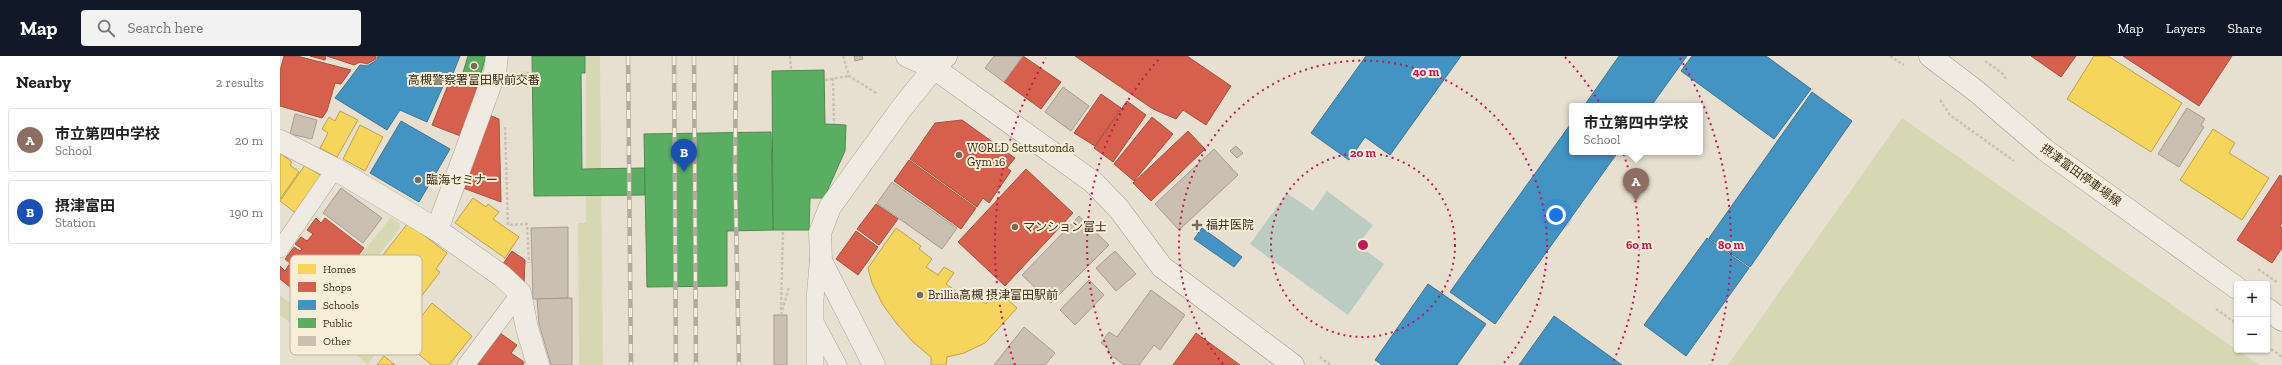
<!DOCTYPE html>
<meta charset="utf-8">
<style>
body{margin:0;font-family:"Zilla Slab","Noto Sans JP",serif;background:#f2f2f2;color:#202124}
.controls{position:absolute;right:12px;bottom:12px;display:grid;overflow:hidden;border-radius:4px;box-shadow:0 1px 3px #0004}
.controls button{width:36px;height:36px;display:grid;place-items:center;padding:0;border:0;border-bottom:1px solid #e0e0e0;background:#fff;color:#202124;font:20px sans-serif}
.you{position:absolute;left:1276px;top:159px;width:14px;height:14px;margin:-10px;border:3px solid #fff;border-radius:50%;background:#1a73e8;box-shadow:0 0 0 6px #1a73e833}
.badge{display:grid;place-items:center;width:26px;height:26px;border-radius:50%;background:#111827;color:#fff;font-size:13px;font-weight:700}
.pin{position:absolute;translate:-50% -33px;filter:drop-shadow(0 1px 2px #0008)}
.pin::after{content:'';position:absolute;top:21px;width:14px;height:12px;background:inherit;clip-path:polygon(0 0,100% 0,50% 100%)}
.popup{position:absolute;left:1289px;top:47px;width:134px;height:52px;box-sizing:border-box;display:grid;place-content:center;border-radius:4px;background:#fff;filter:drop-shadow(0 1px 3px #0005);font-size:13px;white-space:nowrap;color:#757577}
.popup b{font-size:15px;color:#202124}
.popup::after{content:'';position:absolute;left:50%;top:100%;margin-left:-8px;border:8px solid transparent;border-top-color:#fff}
.list{margin:0;padding:0;list-style:none}
h2{display:flex;justify-content:space-between;align-items:center;height:52px;margin:0;padding:0 16px;font-size:17px}
h2 small{font-size:13px;font-weight:400;color:#757577}
.list li{display:grid;grid-template-columns:26px 1fr auto;gap:12px;align-items:center;box-sizing:border-box;height:64px;margin:0 8px 8px;padding:0 8px;border:1px solid #e0e0e0;border-radius:4px}
.list b{display:block;font-size:15px;white-space:nowrap}
.list p{margin:0;font-size:13px;white-space:nowrap;color:#757577}
.list em{font-size:13px;font-style:normal;color:#757577}
.icon{flex:none;width:22px;height:22px;fill:none;stroke:currentColor;stroke-width:2;stroke-linecap:round;stroke-linejoin:round}
.map{position:relative;flex:none;width:2002px;height:309px;overflow:hidden}
header{display:flex;align-items:center;gap:24px;box-sizing:border-box;height:56px;padding:0 20px;background:#111827;color:#fff}
header strong{font-size:19px}
nav{display:flex;gap:22px;margin-inline-start:auto;font-size:14px}
.search{width:280px;height:36px;background:#f2f2f2;display:flex;align-items:center;gap:10px;box-sizing:border-box;padding:0 14px;border-radius:4px;color:#757577;font-size:15px}
main{display:flex}
aside{flex:1;background:#fff}
.map>svg:first-child{display:block}
</style>
<header>
<strong>Map</strong>
<div class="search"><svg class="icon" aria-label="search" viewBox="0 0 24 24"><circle cx="10" cy="10" r="6"/><path d="M15 15l6 6"/></svg>Search here</div>
<nav><a>Map</a><a>Layers</a><a>Share</a></nav>
</header>
<main>
<aside>
<h2>Nearby<small>2 results</small></h2>
<ul class="list">
<li><span class="badge" style="background:#8d6e63">A</span><div><b>市立第四中学校</b><p>School</p></div><em>20 m</em></li>
<li><span class="badge" style="background:#1a4fb4">B</span><div><b>摂津富田</b><p>Station</p></div><em>190 m</em></li>
</ul>
</aside>
<div class="map">
<svg width="2002" height="309" viewBox="0 0 2002 309">
<rect width="100%" height="100%" fill="#e7e0d1"/>
<g fill="#d6d7b3">
<path d="M306,0H320L323,309H299L298,167H306Z"/>
<path d="M1622,62L1957,294L1980,309H1448Z"/>
<path d="M111,161L119,167L120,172L89,212L82,238L77,245L67,238L60,247L93,270L104,285C100,294 93,300 88,309L32,261Z"/>
<path d="M0,239L56,287L50,295L0,259Z"/>
</g>
<path fill="#bcccc2" d="M1047,135L1093,169L1078,189L1104,208L1068,259L970,188L1007,137L1033,155Z"/>
<g fill="#f6d55c" stroke="#bea34a">
<path d="M1814,0H1828L1902,47L1871,96L1787,43Z"/>
<path d="M60,55L78,64L57,101L40,92L48,77L42,73L49,61L55,65Z"/>
<path d="M80,69L103,81L85,115L63,103Z"/>
<path d="M1933,73L1955,87L1949,97L1989,122L1962,164L1900,124Z"/>
<path d="M0,97L12,106L10,109L19,116L0,143Z"/>
<path d="M25,109L43,121L17,158L0,145Z"/>
<path d="M193,142L206,151L208,148L219,156L213,163L239,181L225,202L175,167Z"/>
<path d="M128,167L167,197L156,213L160,216L140,242L134,244L110,276L81,255L105,224L92,213Z"/>
<path d="M616,172L641,190L639,193L652,203L646,211L658,219L664,211L674,217L666,228L686,242L689,237L706,248L718,235L737,252L705,287L684,297L667,301L666,309H651V301L633,286L617,268L603,249L592,227L588,212Z"/>
<path d="M152,247L192,280L169,309H152L122,285Z"/>
<path d="M104,300L115,309H97Z"/>
</g>
<g fill="#d6604d" stroke="#a85140">
<path d="M4,0H17L71,14L61,28L55,27L47,55L42,62L0,50V15Z"/>
<path d="M30,0H46L45,4Z"/>
<path d="M47,0H96V3L87,8L80,6L74,9Z"/>
<path d="M743,0L781,26L761,53L724,26Z"/>
<path d="M795,0H907L951,30L926,69L903,54L896,63L873,53Z"/>
<path d="M1751,0H1796L1781,21Z"/>
<path d="M1843,0H1952L1919,50Z"/>
<path d="M176,23L198,32L189,55L192,56L183,81L152,69L170,24L174,26Z"/>
<path d="M821,38L841,52L815,90L794,77Z"/>
<path d="M847,45L866,59L833,106L814,92Z"/>
<path d="M209,59L219,63L221,146L183,132Z"/>
<path d="M872,61L893,78L854,125L834,108Z"/>
<path d="M682,64L735,102L727,112L731,115L709,147L703,142L697,151L630,103L655,67Z"/>
<path d="M908,75L925,93L871,145L853,127Z"/>
<path d="M629,104L696,152L681,173L614,125Z"/>
<path d="M746,113L793,157L725,230L678,186Z"/>
<path d="M2000,119L2002,121V167L2000,170L2002,172V192L1992,207L1957,184Z"/>
<path d="M596,148L618,163L599,189L577,173Z"/>
<path d="M36,162L41,167L45,162L84,192L44,244L38,239L28,253L11,241L15,235L0,223V210L5,215L10,207L5,203L14,191L20,195L22,193L15,188L21,181L27,185L33,178L27,174Z"/>
<path d="M576,175L598,191L578,219L556,203Z"/>
<path d="M232,195L245,204L244,229L220,212Z"/>
<path d="M220,277L237,289L231,297L244,306L243,309H197Z"/>
<path d="M916,277L960,309H893Z"/>
</g>
<g fill="#4393c3" stroke="#417592">
<path d="M98,0H180L172,20L168,19L147,66L120,54L107,74L55,42L80,9L87,10L97,4Z"/>
<path d="M1086,0H1181L1110,99L1085,81L1069,104L1031,77Z"/>
<path d="M1339,0H1407L1371,50H1304Z"/>
<path d="M1412,0H1486L1531,33L1494,83L1401,15Z"/>
<path d="M1532,36L1572,65L1470,211L1429,182Z"/>
<path d="M121,65L170,93L139,146L90,117Z"/>
<path d="M1292,66V96H1338L1215,268L1170,236Z"/>
<path d="M922,172L962,201L954,211L914,183Z"/>
<path d="M1427,182L1469,212L1406,300L1364,269Z"/>
<path d="M1148,228L1206,268L1177,309H1102L1095,304Z"/>
<path d="M1274,260L1342,309H1239Z"/>
</g>
<g fill="#5aae61" stroke="#51884e">
<path d="M188,0H206L199,24L182,20Z"/>
<path d="M252,0H305V17H301L302,113L365,112V139L254,140Z"/>
<path d="M544,14L545,68L566,69L565,95L544,142H530L529,174H493L492,15Z"/>
<path d="M491,76L493,174L447,175V230L367,231L364,78Z"/>
</g>
<g fill="#cbbfb2" stroke="#a89c90">
<path d="M574,0H582L583,3L575,5Z"/>
<path d="M714,0H743L724,26L705,12Z"/>
<path d="M783,31L809,50L791,75L765,56Z"/>
<path d="M1907,52L1925,63L1921,69L1924,71L1899,111L1878,98Z"/>
<path d="M15,58L37,64L32,83L10,78Z"/>
<path d="M956,90L963,97L957,102L950,95Z"/>
<path d="M934,93L958,119L899,174L875,148Z"/>
<path d="M612,126L677,172L662,193L597,147Z"/>
<path d="M61,132L102,162L83,187L43,157Z"/>
<path d="M799,160L829,189L771,247L742,219Z"/>
<path d="M288,171V242L253,243L251,172Z"/>
<path d="M835,195L856,218L836,235L816,212Z"/>
<path d="M809,224L824,239L795,269L780,254Z"/>
<path d="M871,234L905,259L880,294L874,289L859,309H844L827,296L829,293L821,287L829,276L837,281Z"/>
<path d="M66,238L76,245L70,253L61,246Z"/>
<path d="M292,242V309H271L259,268L257,243Z"/>
<rect x="494" y="259" width="13" height="50"/>
<path d="M744,271L775,297L765,309H714Z"/>
</g>
<g fill="none" stroke-linecap="round" stroke-linejoin="round">
<g stroke="#ada599" stroke-width="18">
<g id="lane">
<path d="M0,193L55,113"/>
<path d="M539,198L535,243V266L558,309"/>
<path d="M186,309L240,237"/>
<path d="M535,309V269"/>
</g>
</g>
<g stroke="#ada599" stroke-width="23">
<g id="street">
<path d="M217,0L215,16L157,174L222,220L240,237L247,272L258,309"/>
<path d="M0,85L55,113L157,174"/>
<path d="M594,309L541,205L540,177L550,151L621,53L654,12L627,0"/>
</g>
</g>
<g stroke="#9c958a" stroke-width="23">
<g id="secondary">
<path d="M666,0L654,12L813,126L839,153L882,211L1013,309"/>
<path d="M1650,0L1696,35L1765,94L1957,232"/>
<path d="M1987,253L2002,264"/>
</g>
</g>
<g stroke="#c8c2b9" stroke-width="2.5" stroke-dasharray="3 2" stroke-linecap="butt">
<path d="M510,0L511,14"/>
<path d="M563,0L569,20L598,38"/>
<path d="M1610,0L1624,9"/>
<path d="M1705,5L1722,17L1727,24"/>
<path d="M241,17H253"/>
<path d="M553,22L554,68"/>
<path d="M545,24L569,20"/>
<path d="M240,29L253,28"/>
<path d="M1660,44L1670,59L1734,105"/>
<path d="M225,71L228,169L247,168L249,207"/>
<path d="M1978,213L1997,226"/>
<path d="M1936,253L1957,268"/>
<path d="M501,254L503,174"/>
<path d="M501,259L509,231"/>
<path d="M1987,290L2002,301"/>
<path d="M1040,301L1050,309"/>
</g>
<use href="#lane" stroke="#efebe3" stroke-width="17"/>
<use href="#street" stroke="#efebe3" stroke-width="22"/>
<use href="#secondary" stroke="#efebe3" stroke-width="22"/>
<g stroke="#afaaa2" stroke-width="4.5">
<g id="rail">
<path d="M348,0L351,309"/>
<path d="M394,0L396,309"/>
<path d="M414,0L416,309"/>
<path d="M456,0L455,113L459,309"/>
</g>
</g>
<use href="#rail" stroke="#f7eed8" stroke-width="3" stroke-dasharray="9" stroke-linecap="butt"/>
</g>
<g fill="none" stroke="#c2185b" stroke-width="2" stroke-dasharray="2 4">
<circle cx="1083" cy="189" r="92"/>
<path d="M943 308A184 184 0 1 1 1223 308"/>
<path d="M834 308A276 276 0 0 1 881 1M1285 1A276 276 0 0 1 1332 308"/>
<path d="M735 309A368 368 0 0 1 766 2M1400 2A368 368 0 0 1 1431 309"/>
</g>
<g fill="#786c5e" stroke="#f7eed8" stroke-width="1.5">
<circle cx="194" cy="10" r="4"/>
<circle cx="679" cy="99" r="4"/>
<circle cx="138" cy="124" r="4"/>
<path d="M915 163h4v4h4v4h-4v4h-4v-4h-4v-4h4z"/>
<circle cx="735" cy="171" r="4"/>
<circle cx="640" cy="239" r="4"/>
</g>
<g text-anchor="middle" stroke-width="4" stroke-linejoin="round" paint-order="stroke">
<g font-size="12" fill="#3d2e20" stroke="#f7eed8" text-anchor="start">
<text x="194" y="28" text-anchor="middle">高槻警察署富田駅前交番</text>
<text x="687" y="96">WORLD Settsutonda<tspan x="687" dy="14">Gym 16</tspan></text>
<text x="146" y="128">臨海セミナー</text>
<text x="926" y="173">福井医院</text>
<text x="743" y="175">マンション富士</text>
<text x="648" y="243">Brillia高槻 摂津富田駅前</text>
</g>
<g font-size="12" fill="#3d2e20" stroke="#f7eed8">
<text transform="translate(1801 119) rotate(36)" y="4">摂津富田停車場線</text>
</g>
</g>
<rect x="10" y="199" width="132" height="100" rx="6" fill="#f7eed8" stroke="#bfb4a1" stroke-width="1"/>
<rect x="18" y="208" width="18" height="10" fill="#f6d55c"/>
<rect x="18" y="226" width="18" height="10" fill="#d6604d"/>
<rect x="18" y="244" width="18" height="10" fill="#4393c3"/>
<rect x="18" y="262" width="18" height="10" fill="#5aae61"/>
<rect x="18" y="280" width="18" height="10" fill="#cbbfb2"/>
<g font-size="11" fill="#3d2e20">
<text x="43" y="217">Homes</text>
<text x="43" y="235">Shops</text>
<text x="43" y="253">Schools</text>
<text x="43" y="271">Public</text>
<text x="43" y="289">Other</text>
</g>
<circle cx="1083" cy="189" r="6" fill="#c2185b" stroke="#f7eed8" stroke-width="2"/>
<g font-size="12" text-anchor="middle" font-weight="bold" fill="#c2185b" stroke="#f7eed8" stroke-width="4" stroke-linejoin="round" paint-order="stroke">
<text x="1146" y="20">40 m</text>
<text x="1083" y="101">20 m</text>
<text x="1359" y="193">60 m</text>
<text x="1451" y="193">80 m</text>
</g>
</svg>
<div class="controls">
<button>+</button>
<button>−</button>
</div>
<div class="you"></div>
<div class="pin badge" style="left:1356px;top:145px;background:#8d6e63">A</div>
<div class="popup"><b>市立第四中学校</b>School</div>
<div class="pin badge" style="left:404px;top:116px;background:#1a4fb4">B</div>
</div>
</main>
